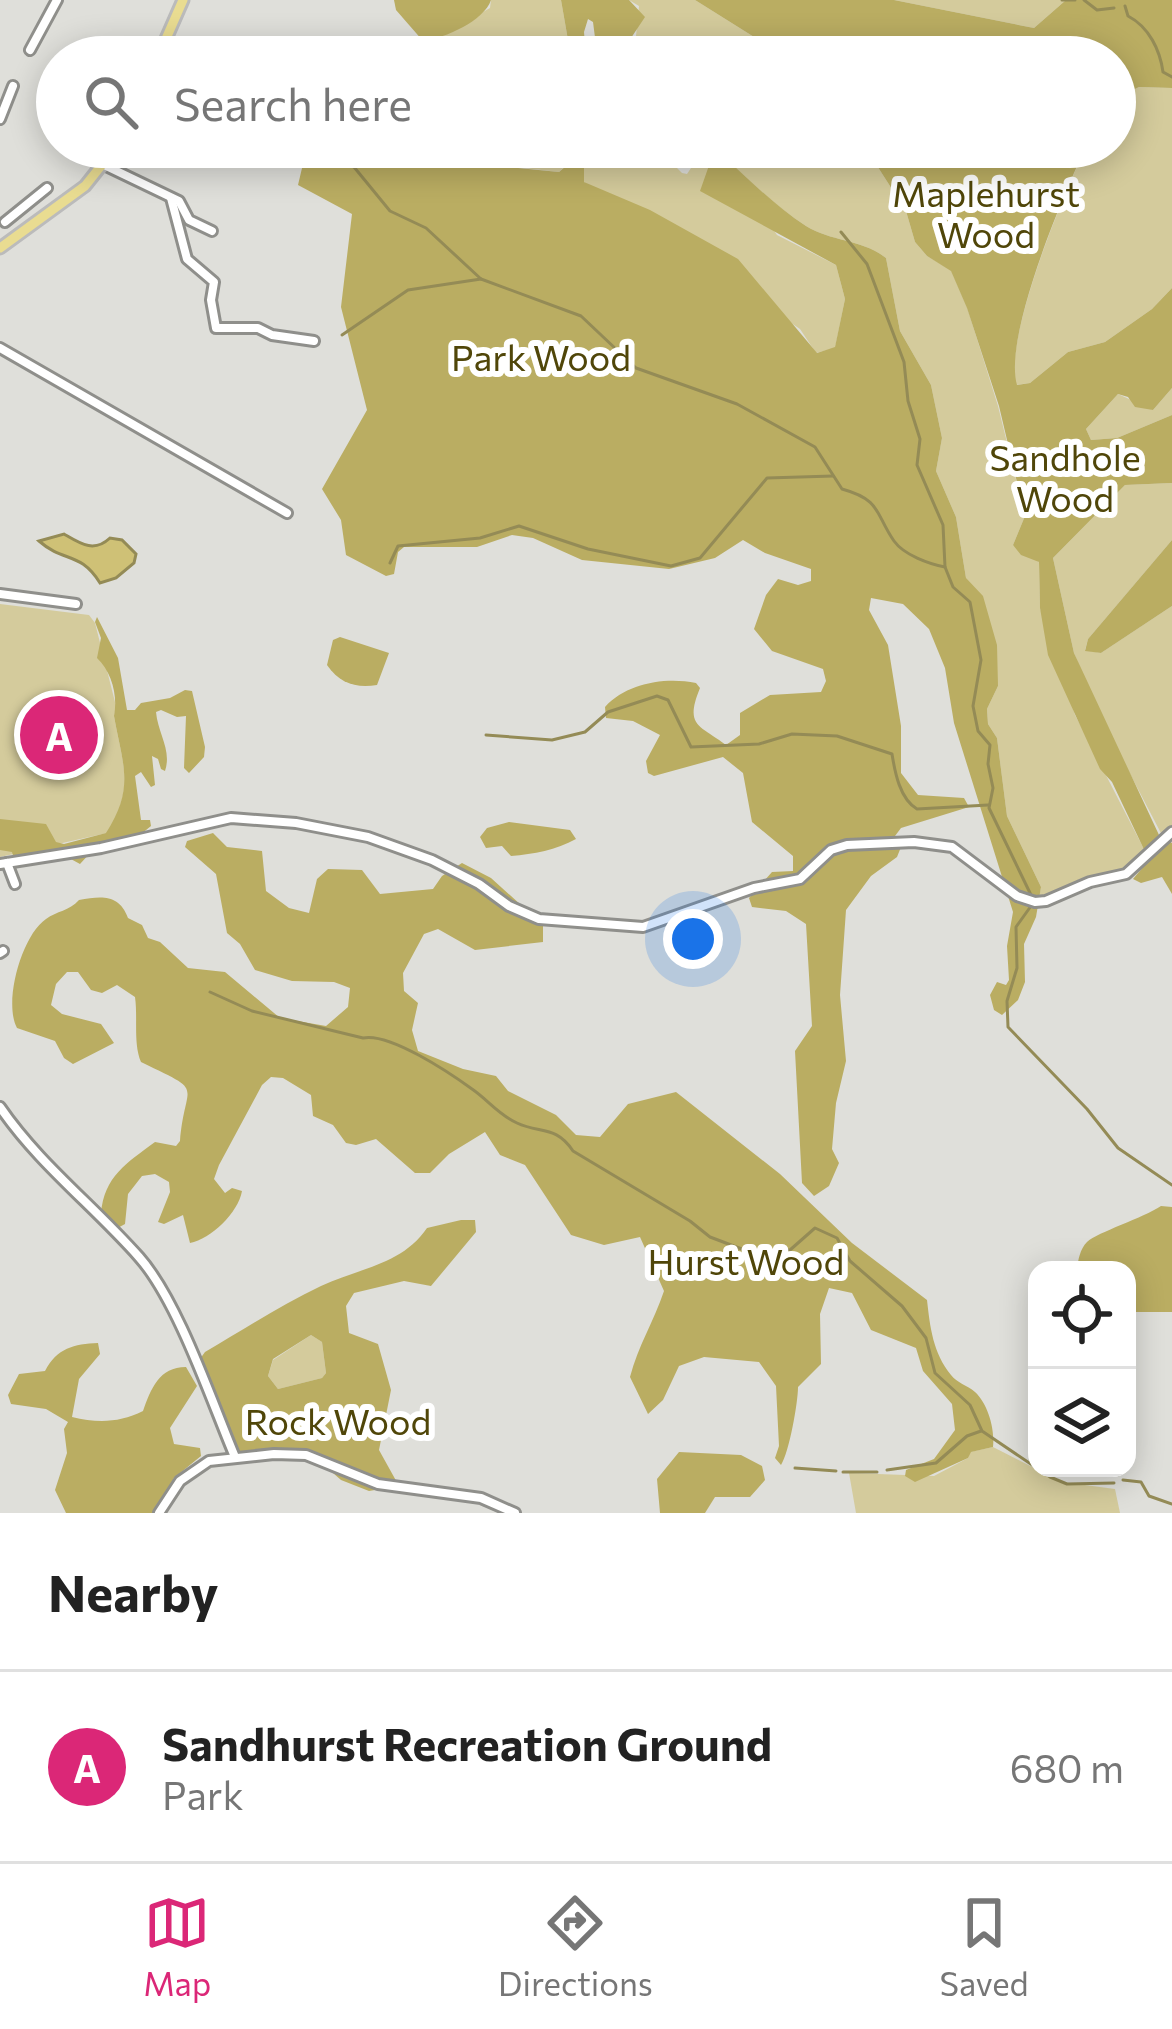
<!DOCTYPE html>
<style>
body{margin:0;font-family:Commissioner,sans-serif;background:#f2f2f2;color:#222}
.controls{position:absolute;right:36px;bottom:36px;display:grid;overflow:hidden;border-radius:24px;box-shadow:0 6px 30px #0003}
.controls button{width:108px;height:108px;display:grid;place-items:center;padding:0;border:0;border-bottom:3px solid #e0e0e0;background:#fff;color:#222;font:60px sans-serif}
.you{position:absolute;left:693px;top:939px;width:42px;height:42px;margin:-30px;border:9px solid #fff;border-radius:50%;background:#1a73e8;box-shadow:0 0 0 18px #1a73e833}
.badge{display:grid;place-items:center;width:78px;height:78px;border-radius:50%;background:#db2777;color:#fff;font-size:39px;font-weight:700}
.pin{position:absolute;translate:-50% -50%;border:6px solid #fff;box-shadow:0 3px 12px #0006}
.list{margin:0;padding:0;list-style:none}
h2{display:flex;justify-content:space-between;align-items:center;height:156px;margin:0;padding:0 48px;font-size:51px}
h2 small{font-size:39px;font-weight:400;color:#767676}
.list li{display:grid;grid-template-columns:78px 1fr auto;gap:36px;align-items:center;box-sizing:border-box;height:192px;padding:0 48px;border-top:3px solid #e0e0e0}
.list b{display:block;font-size:45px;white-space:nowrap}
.list p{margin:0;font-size:39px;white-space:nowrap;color:#767676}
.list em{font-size:39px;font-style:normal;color:#767676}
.icon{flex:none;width:66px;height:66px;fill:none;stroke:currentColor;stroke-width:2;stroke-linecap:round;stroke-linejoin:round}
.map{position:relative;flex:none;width:1172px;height:1513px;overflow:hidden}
.search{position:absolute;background:#fff;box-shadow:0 6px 30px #0003;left:36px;right:36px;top:36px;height:132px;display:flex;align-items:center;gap:30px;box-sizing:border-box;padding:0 42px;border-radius:66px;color:#767676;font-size:45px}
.sheet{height:348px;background:#fff}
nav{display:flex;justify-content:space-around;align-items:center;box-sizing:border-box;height:168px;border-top:3px solid #e0e0e0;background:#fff;font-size:33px;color:#767676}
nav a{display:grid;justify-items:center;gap:6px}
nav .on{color:#db2777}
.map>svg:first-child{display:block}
</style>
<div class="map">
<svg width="1172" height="1513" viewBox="0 0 1172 1513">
<rect width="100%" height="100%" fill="#dfdfda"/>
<g fill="#d4cb9c">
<path d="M491,0H561L571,57H424L423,41L435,39L490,8Z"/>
<path d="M629,0H695L786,57H628L625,47L636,36L639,6Z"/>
<path d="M894,0H1066L1034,28Z"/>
<path d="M1139,87L1172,88V288L1152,309L1105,342L1068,352L1030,383L1016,385C1004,336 1063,196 1086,147H1115V99Z"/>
<path d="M424,147H570L573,159L559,172L424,157Z"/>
<path d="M584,147H656L682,173L687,174L705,147H865L906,211L915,242L927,256L951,270L967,307L998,406L1025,516L1013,545L1039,562L1040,608L1075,715L1146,853L1134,864L1039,898L1041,887L1007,816L997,738L988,724L987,709L998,686L966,578L956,517L936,471L942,438L931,385L900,331L886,258C862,239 832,242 806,226C776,207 749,179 723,157L777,235L836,265L845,299L835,348L816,353L800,329L584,182Z"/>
<path d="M1172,388V415L1117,438L1091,440L1086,429L1118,394L1153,410Z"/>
<path d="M1172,483V540L1088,639L1085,650L1101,653L1172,606V826L1163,837L1103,722L1074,653L1053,558L1125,485Z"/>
<path d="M0,604L89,615L95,623L116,706L114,716C123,766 135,788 107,833L0,857Z"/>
<path d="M311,1335L322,1342L326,1373L322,1378L278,1389L268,1376L273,1360Z"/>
<path d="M993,1447L1062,1482L1115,1489L1120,1513H856L849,1473L934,1476L968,1458L970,1452Z"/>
</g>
<g fill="#baad62" fill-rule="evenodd">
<path d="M394,0H491C484,21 445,38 423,41L396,10Z"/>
<path d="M561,0H629L645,17L625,47L628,57H602L597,53L593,22L588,19L584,32L586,57H571Z"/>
<path d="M695,0H894L1034,28L1066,0H1172V88L1139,87L1115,99V57H786Z"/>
<path d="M307,147L559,172L573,160L570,147H584V182L650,210L738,259L817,353L835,347L845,299L836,265L700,191L712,157L723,156C749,179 776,207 806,226C832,242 862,239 886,258L900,331L931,385L942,438L936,471L956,517L966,578L983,596L997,645L998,686L987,709L988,724L997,738L1007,816L1041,887L1036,917L1024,944L1025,982L1018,1000L1002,1015L994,1010L990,995L997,982L1006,985L1009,980L1007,946L1013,912L954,723L945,668L929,629L903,604L871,598L869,610L888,645L901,726V773L918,795L964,798L969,807L901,828L895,836L901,847L897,857L871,876L846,910L840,995L846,1061L836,1103L832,1149L839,1163L829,1186L814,1196L802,1183L795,1051L812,1026L806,924L786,911L752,907L749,898L772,872L793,871V856L752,822L743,773L723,757L654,776L648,773L646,761L660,735L633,721L606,718L605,707C627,683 665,677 696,683L700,688C684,727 700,725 726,745L740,735V713L770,695L821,692L826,681L823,669L772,651L754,629L766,595L778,579L798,585L811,581V569L765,553L743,540L715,558L669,569L582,560L533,538L512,535L477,547H404L398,552L394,574L386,576L346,555L341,520L322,489L367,410L341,307L352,214L298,185Z"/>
<path d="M865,147H1086C1063,195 1003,337 1017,385L1030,383L1068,352L1105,342L1152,309L1172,288V388L1153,410L1135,407L1128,397L1118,394L1086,429L1091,440L1117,438L1172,415V483L1125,485L1053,558L1074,653L1159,835L1172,843V894L1162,877L1141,883L1133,879L1149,860L1112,782L1100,769L1048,655L1040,608L1039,562L1021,555L1013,545L1025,516L999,406L967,308L951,271L927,256L915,242L906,211Z"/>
<path d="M1172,540V606L1101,653L1085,651L1088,639Z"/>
<path d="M97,617L118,658L127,710H135L141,703L170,698L185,690L192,691L205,747L204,757L189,773L184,768L186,716L177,717L161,710L156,712C158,734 172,750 165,771L161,769L158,759L152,756L155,785L151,787L141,772L135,776L141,820H150L151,826L125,847L91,852L80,864L69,858L14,859L12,852L0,850V819L46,824L56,842L64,844L106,833C135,788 123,766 114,716C118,696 112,672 97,658L101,638L95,622Z"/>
<path d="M340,637L389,653L377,685C356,688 340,684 327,665L333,640Z"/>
<path d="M509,822L570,830L576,839C556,850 534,854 511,856L502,846L486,848L480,837L487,828Z"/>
<path d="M213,833L227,847L262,851L266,891L289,908L309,913L317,879L328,869L362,870L380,894L433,889L442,876L462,863L491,878L543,925V942L475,950L438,929L424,934L403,973L404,991L418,1003L412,1030L418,1051L463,1069L496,1076L508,1091L556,1115L576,1135L600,1137L628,1104L676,1092L780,1174L852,1243L927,1300C930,1327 933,1353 951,1375C957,1383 967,1385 975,1392C988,1404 995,1429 993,1447L971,1452L968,1458L915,1482L905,1476L906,1470L934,1459L955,1430L952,1404L923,1371L916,1348L871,1330L852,1293L829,1288L820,1314L821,1364L798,1387C798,1403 789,1453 781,1465L775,1458L779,1446L776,1386L759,1362L704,1357L679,1366L663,1400L648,1414L630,1377C638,1346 654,1321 664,1291L640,1237L604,1245L571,1235L525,1165L500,1155L485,1132L449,1154L430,1173H415L376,1139L356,1145L346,1143L333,1125L313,1116L311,1095L283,1078L271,1077L262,1085L219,1165L214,1179L225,1193L232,1188L242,1191C238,1213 211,1239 190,1243L183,1215L164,1224L158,1222L170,1192L169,1182L155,1174L142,1176L128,1194L125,1224L114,1230L101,1214C104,1176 127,1163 155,1142L176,1146L180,1141C185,1080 207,1094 141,1062C133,1043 138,1018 135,997L117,985L102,993L91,990L78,972H67L56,984L51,1005L62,1014L101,1024L114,1043L73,1064L64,1058L55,1041L17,1028C3,1002 22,935 46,919C57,911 69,911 79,900C102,896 119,894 128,918L142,925L148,938L160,942L188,968L225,972L280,1018L326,1026L348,1007L350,988L334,982L292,981L255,970L240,944L227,933L216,874L185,847L187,841Z"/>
<path d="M1161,1206L1172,1207V1312H1127V1270H1077C1078,1260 1080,1249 1087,1242C1098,1232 1143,1218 1161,1206Z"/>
<path d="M461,1220H475L476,1232L431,1286L404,1281L354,1293L346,1306L349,1333L378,1344L391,1390L379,1450L399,1486L369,1491L341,1480L325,1466L290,1458L248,1462L238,1450L197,1363L205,1352C243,1330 281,1305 321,1286C359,1268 402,1265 427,1228ZM311,1335L322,1342L326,1373L322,1378L278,1389L268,1376L273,1359Z"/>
<path d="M98,1343L100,1354L79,1379L72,1417C97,1423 119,1423 143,1411C151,1389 159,1367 186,1367L197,1386L170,1428L174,1444L200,1448L201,1456L174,1478L154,1513H66L55,1490L67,1453L64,1429L68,1422L46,1409L11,1404L8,1395L19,1374L45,1371C57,1348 74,1344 98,1343Z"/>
<path d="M679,1452L741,1455L762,1466L765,1480L750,1497H715L705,1513H660L657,1479Z"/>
</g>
<path fill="#cfc176" stroke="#948b56" stroke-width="3" d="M64,534C81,544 94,553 110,538L122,540L136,554L134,563L116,578L100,583C80,551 64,563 39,541Z"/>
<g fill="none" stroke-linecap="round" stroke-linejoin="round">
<g stroke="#948b56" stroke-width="3">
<path d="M1062,0H1075"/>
<path d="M1084,0L1097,10L1114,8"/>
<path d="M1125,6L1128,16C1149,27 1160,50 1163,72L1172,77"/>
<path d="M306,147L354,167L390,211L426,228L481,279L581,316L636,368L737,404L815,447L842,489C882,500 875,514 894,541C904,555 929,564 945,567"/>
<path d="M841,232L867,264L904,362L908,401L920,439L917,465L943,525L945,567L953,587L970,602L981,660L973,706L978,731L990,745L988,764L993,788L989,808L1031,895"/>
<path d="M342,335L408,290L481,279"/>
<path d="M390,563L398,546L480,538L519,526L588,549L671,566L700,558L767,478L833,476"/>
<path d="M486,735L552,740L585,732L608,712L657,696L668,700L691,747L759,744L792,734L837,736L892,754C895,773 900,799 917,809L988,805"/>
<path d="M1031,906L1016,927L1017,968L1007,1001L1008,1027L1087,1109L1118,1148L1172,1185"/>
<path d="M210,992L252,1011L363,1038C389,1032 450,1073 472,1089C488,1100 499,1115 517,1123C540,1134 556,1125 573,1151L690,1221L710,1237L747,1251L790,1250L815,1228L837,1238L850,1261L902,1306L926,1338L935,1373L970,1405L982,1431L1050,1477L1067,1484L1114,1483"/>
<path d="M795,1468L836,1471"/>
<path d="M887,1470L936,1463L967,1436L981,1431"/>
<path d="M843,1472H877"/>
<path d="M1123,1480L1141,1482L1149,1496L1172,1504"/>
</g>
<g stroke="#8f8f8b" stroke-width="14">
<g id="minor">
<path d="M30,50L57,0"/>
<path d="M0,119L13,86"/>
<path d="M104,165L179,201L189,220L212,231"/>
<path d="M171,198L187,259L214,282L211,300L216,328H258L272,335L314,341"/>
<path d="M5,222L47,188"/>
<path d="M0,348L287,513"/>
<path d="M0,594L76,604"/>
<path d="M7,863L15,884"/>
<path d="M0,864L101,848L231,818L296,823L368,837L432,860L479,884L509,906L539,919L643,927L754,888L800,879L831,850L847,845L914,842L952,847L1017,896L1035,902L1046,901L1090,882L1126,874L1172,832"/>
<path d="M0,953L3,951"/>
<path d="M0,1107C39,1164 93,1205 139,1257C178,1301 211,1400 235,1457"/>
<path d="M159,1513L180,1481L209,1461L274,1454L306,1455L378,1484L481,1498L515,1513"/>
</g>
</g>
<g stroke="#bbb" stroke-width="15">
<g id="major">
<path d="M158,57L183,0"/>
<path d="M0,248L85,186L116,147"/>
</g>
</g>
<use href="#minor" stroke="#fff" stroke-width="8"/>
<use href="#major" stroke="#e9dc91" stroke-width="9"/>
</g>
<g text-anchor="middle" stroke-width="12" stroke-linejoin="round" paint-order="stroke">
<g font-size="36" fill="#504609" stroke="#fff">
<text x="986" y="207">Maplehurst<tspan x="986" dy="41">Wood</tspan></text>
<text x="541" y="371">Park Wood</text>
<text x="1065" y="471">Sandhole<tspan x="1065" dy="41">Wood</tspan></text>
<text x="746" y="1275">Hurst Wood</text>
<text x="338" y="1435">Rock Wood</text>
</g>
</g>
</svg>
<div class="controls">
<button><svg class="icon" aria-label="locate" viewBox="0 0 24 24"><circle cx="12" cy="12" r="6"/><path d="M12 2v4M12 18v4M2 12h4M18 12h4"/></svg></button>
<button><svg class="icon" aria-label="layers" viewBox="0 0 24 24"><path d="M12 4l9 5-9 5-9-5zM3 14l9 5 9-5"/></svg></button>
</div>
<div class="you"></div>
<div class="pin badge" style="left:59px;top:735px">A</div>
<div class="search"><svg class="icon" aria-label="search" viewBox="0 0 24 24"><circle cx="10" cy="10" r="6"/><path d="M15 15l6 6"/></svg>Search here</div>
</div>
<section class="sheet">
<h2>Nearby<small></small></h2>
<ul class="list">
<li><span class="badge">A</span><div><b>Sandhurst Recreation Ground</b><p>Park</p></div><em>680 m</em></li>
</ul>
</section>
<nav>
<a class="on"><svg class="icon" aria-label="map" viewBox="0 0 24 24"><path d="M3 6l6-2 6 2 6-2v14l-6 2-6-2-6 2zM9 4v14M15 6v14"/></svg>Map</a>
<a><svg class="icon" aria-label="directions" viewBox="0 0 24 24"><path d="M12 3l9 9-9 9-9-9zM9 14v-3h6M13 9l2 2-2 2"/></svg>Directions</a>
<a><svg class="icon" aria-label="saved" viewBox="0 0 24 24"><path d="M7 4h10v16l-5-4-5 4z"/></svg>Saved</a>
</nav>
